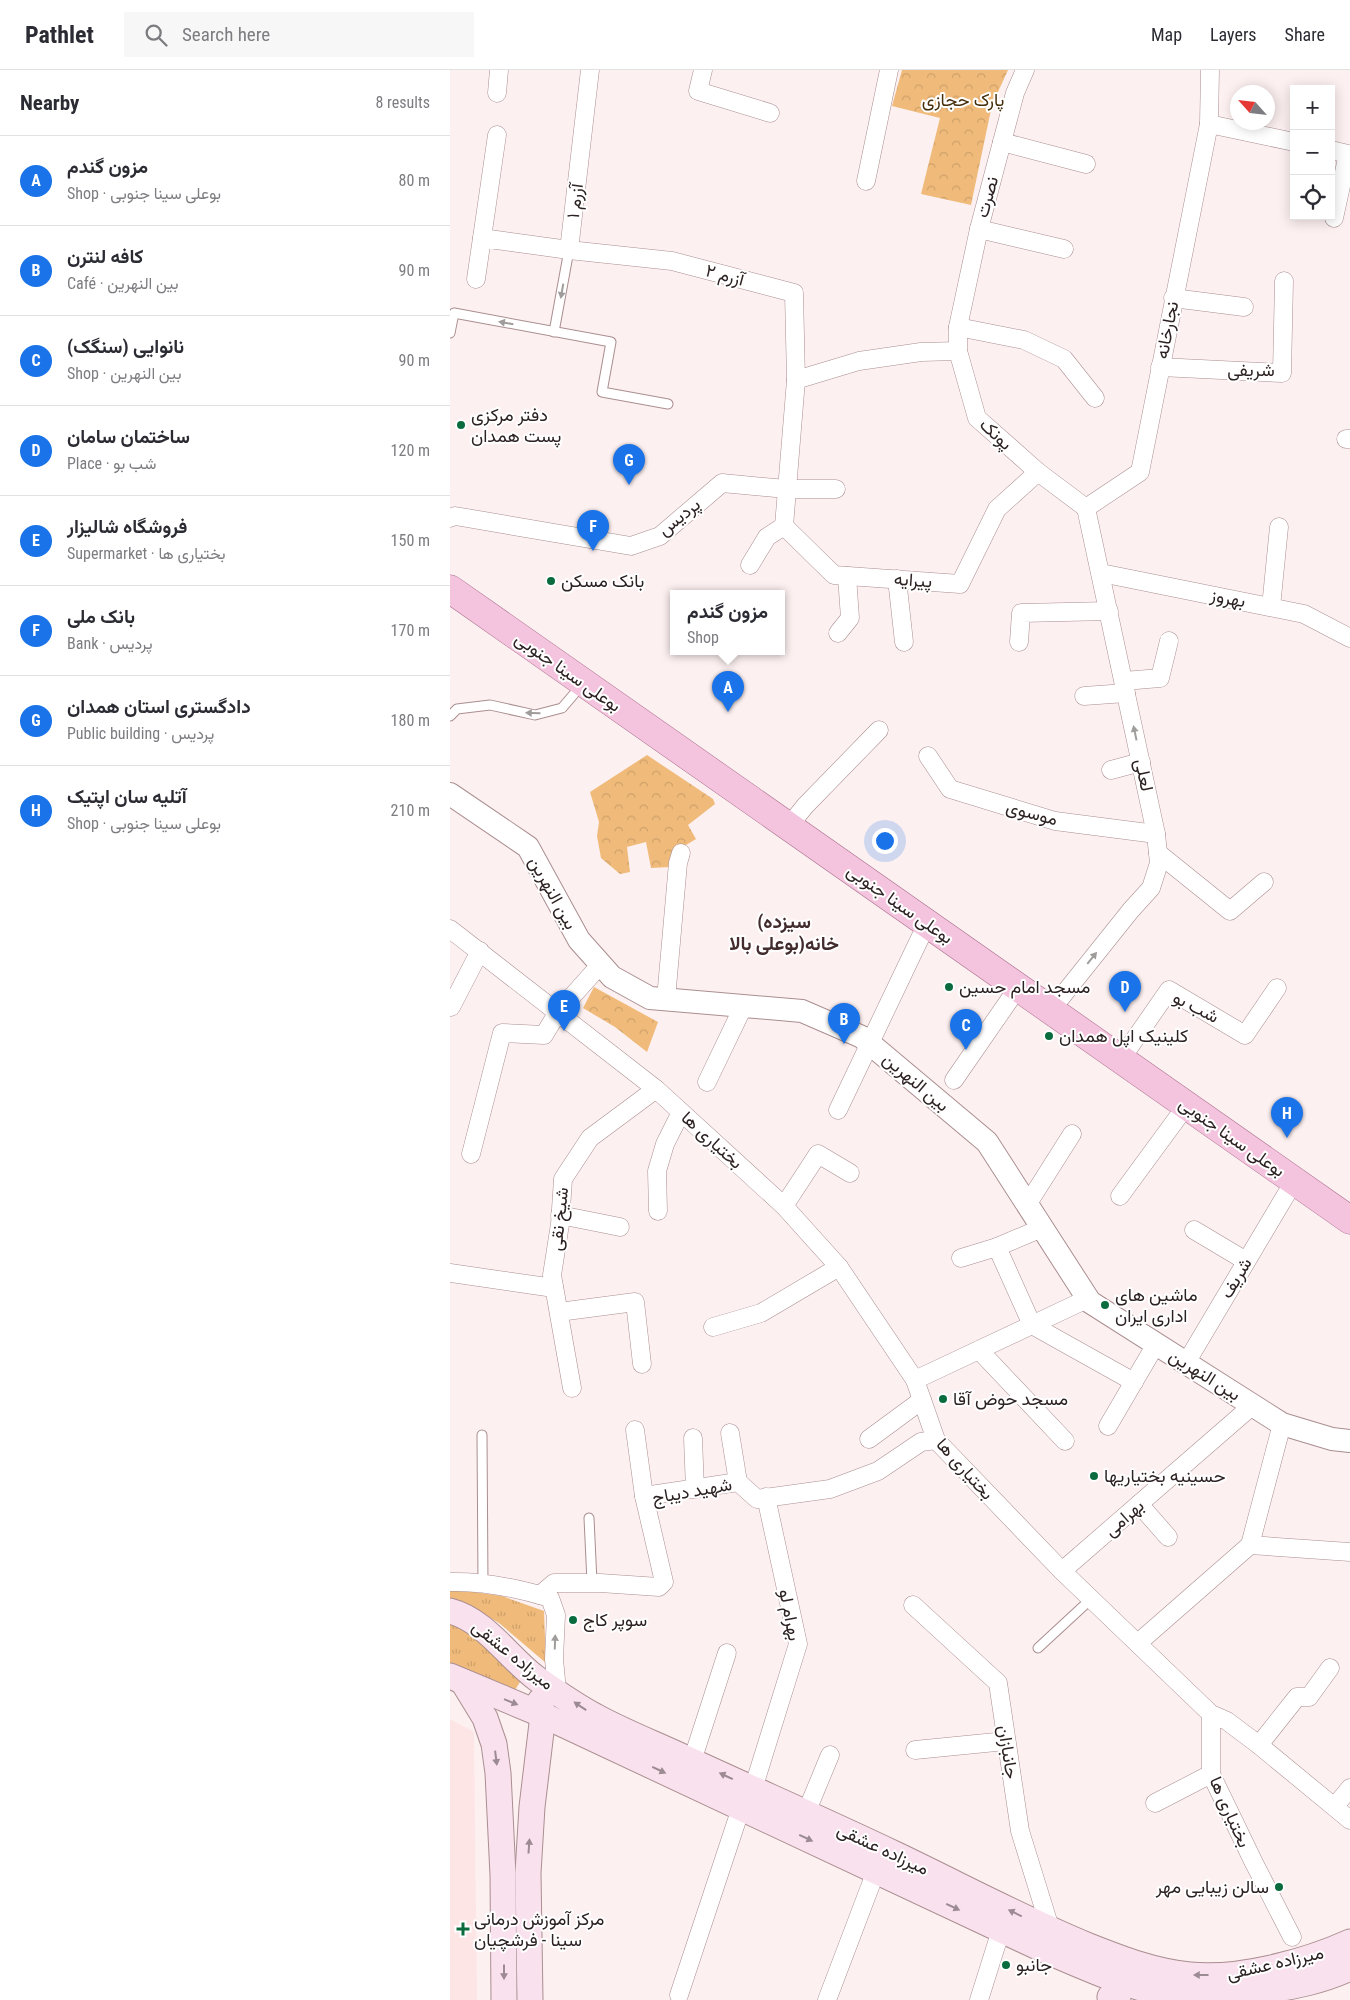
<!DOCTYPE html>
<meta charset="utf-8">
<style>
body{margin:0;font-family:"Roboto Condensed",Vazirmatn,sans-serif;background:#f7f7f7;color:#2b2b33}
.controls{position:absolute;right:15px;top:15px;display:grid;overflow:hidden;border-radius:0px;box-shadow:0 2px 12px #0003}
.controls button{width:45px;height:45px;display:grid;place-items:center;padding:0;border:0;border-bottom:1px solid #e1e1e2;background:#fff;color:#2b2b33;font:25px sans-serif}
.compass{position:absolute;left:780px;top:15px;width:45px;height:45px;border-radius:50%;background:#fff;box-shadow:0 2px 12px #0003;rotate:297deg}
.you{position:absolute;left:434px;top:770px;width:18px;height:18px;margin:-12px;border:4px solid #fff;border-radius:50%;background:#1a73e8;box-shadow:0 0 0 8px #1a73e833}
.badge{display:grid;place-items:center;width:32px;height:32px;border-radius:50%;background:#1a73e8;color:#fff;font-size:16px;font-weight:700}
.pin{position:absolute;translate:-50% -41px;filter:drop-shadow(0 1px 2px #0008)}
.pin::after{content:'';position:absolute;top:26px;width:18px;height:15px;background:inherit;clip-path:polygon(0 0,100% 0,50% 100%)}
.popup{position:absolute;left:220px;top:520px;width:115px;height:65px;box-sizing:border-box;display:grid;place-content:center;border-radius:0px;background:#fff;filter:drop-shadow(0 1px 4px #0005);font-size:16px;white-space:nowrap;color:#7c7c81}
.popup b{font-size:19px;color:#2b2b33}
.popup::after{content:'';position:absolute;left:50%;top:100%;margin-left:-10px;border:10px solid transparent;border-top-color:#fff}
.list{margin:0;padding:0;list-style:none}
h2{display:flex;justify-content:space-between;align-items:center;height:65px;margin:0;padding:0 20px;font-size:21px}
h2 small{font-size:16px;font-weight:400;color:#7c7c81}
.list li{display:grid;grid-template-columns:32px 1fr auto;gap:15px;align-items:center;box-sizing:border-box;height:90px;padding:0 20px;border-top:1px solid #e1e1e2}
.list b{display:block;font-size:19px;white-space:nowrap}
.list p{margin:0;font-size:16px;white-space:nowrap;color:#7c7c81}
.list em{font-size:16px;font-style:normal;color:#7c7c81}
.icon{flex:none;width:28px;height:28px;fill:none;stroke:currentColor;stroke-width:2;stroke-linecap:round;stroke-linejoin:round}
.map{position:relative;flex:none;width:900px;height:1930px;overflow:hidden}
header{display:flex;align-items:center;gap:30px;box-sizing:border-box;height:70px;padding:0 25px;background:#fff;border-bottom:1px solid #e1e1e2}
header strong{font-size:24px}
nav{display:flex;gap:28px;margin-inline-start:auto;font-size:18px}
.search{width:350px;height:45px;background:#f7f7f7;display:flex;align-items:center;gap:12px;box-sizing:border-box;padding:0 18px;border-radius:0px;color:#7c7c81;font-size:19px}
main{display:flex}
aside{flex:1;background:#fff}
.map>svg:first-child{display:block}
</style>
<header>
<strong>Pathlet</strong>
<div class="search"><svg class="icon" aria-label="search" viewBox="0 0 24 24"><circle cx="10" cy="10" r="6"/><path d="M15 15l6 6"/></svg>Search here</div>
<nav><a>Map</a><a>Layers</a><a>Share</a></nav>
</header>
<main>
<aside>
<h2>Nearby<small>8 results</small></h2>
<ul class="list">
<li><span class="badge">A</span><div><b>مزون گندم</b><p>Shop · بوعلی سینا جنوبی</p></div><em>80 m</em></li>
<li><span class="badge">B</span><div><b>کافه لنترن</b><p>Café · بین النهرین</p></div><em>90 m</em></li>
<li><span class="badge">C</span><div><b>نانوایی (سنگک)</b><p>Shop · بین النهرین</p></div><em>90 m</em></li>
<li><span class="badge">D</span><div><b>ساختمان سامان</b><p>Place · شب بو</p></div><em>120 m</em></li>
<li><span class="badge">E</span><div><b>فروشگاه شالیزار</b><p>Supermarket · بختیاری ها</p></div><em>150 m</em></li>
<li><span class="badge">F</span><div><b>بانک ملی</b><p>Bank · پردیس</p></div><em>170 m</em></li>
<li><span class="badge">G</span><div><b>دادگستری استان همدان</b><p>Public building · پردیس</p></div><em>180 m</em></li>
<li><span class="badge">H</span><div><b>آتلیه سان اپتیک</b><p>Shop · بوعلی سینا جنوبی</p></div><em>210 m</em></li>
</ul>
</aside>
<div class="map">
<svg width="900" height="1930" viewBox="0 0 900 1930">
<defs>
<pattern id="grass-tufts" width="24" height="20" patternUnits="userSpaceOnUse" patternTransform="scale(1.25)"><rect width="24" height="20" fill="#f0bb7a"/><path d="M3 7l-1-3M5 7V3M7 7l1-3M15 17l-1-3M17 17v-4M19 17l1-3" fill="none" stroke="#cea069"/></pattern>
<pattern id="forest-crowns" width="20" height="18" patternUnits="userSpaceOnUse" patternTransform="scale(1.25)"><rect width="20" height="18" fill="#f0bb7a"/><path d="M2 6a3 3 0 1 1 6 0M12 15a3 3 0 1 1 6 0" fill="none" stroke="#cea069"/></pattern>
</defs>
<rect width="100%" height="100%" fill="#fdf0f1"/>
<path fill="#fde5e6" d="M0,1649L24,1662L27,1930H0Z"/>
<g fill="url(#grass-tufts)">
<path d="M10,1520L52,1526L94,1541L96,1593L49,1553L32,1543L0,1530V1521Z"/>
<path d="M0,1550L18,1561L70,1604V1612L65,1620L0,1596Z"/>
</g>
<g fill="url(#forest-crowns)">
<path d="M452,0H558L542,35L521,135L471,124L490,48L442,36Z"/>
<path d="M197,685L263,729L265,734L238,755L246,769L231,778L221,797L201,798L196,772L177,777L180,802L170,804L151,788L147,766L149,752L140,722Z"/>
<path d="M144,917L208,952L197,982L165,957L133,938Z"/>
</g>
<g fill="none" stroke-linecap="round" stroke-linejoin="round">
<g stroke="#aa8e90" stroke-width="11">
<g id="service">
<path d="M104,262L119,180"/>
<path d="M0,263L4,243L161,272L152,322L218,334"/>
<path d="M0,646L7,639L40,635L85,645L112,638L124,624"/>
<path d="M32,1365L33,1514"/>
<path d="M139,1448L142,1512"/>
<path d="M588,1578L641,1529"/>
</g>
</g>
<g stroke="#aa8e90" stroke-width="19">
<g id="minor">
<path d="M253,0L248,21L320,43"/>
<path d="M575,0L565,23L529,159L508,257V281L527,348L588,402L636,438"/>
<path d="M47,23L49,0"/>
<path d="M759,54L844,72"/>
<path d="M552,72L636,94"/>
<path d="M881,80L898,84L884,148"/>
<path d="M416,111L439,0"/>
<path d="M529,159L614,179"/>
<path d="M32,168L47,65"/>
<path d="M119,180L140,0"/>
<path d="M26,209L32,168L119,180L222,191L344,223L346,310L334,456L384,505L510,514L547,439L588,402"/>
<path d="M723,228L794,237"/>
<path d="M508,257L574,270L614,289L645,328"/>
<path d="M710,297L832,303L834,211"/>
<path d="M346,310L409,291L471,282L508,281"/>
<path d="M896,369H900"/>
<path d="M636,438L690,402L759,54L760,0"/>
<path d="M0,448L5,446L181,476L210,466L272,413L336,419H386"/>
<path d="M300,495L317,467L334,456"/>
<path d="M651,503L854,544L900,568"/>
<path d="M447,509L454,572"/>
<path d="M821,537L829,457"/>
<path d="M388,563L400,548L397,506"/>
<path d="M569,572L571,543L659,541"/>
<path d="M674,611L710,608L719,571"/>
<path d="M634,626L676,623"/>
<path d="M478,686L500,719L605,751L706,764"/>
<path d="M661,700L691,692"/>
<path d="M339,756L355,736L429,660"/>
<path d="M708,783L780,841L814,812"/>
<path d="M0,859L206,1019L334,1136L389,1197L465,1310L486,1370L612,1501L761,1644L777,1651L809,1675L900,1750"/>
<path d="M216,929L228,793L231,783"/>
<path d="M1,937L30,881"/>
<path d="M601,940L681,840L701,818L709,793L706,764L636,438"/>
<path d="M671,989L719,920L795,965L827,918"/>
<path d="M504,1010L560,929"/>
<path d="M257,1012L294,935"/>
<path d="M388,1040L471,866"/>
<path d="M21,1084L52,963L94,965L108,942L151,894"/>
<path d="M670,1126L728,1047"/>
<path d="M577,1135L622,1064"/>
<path d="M334,1136L368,1084L400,1103"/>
<path d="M208,1141L207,1101L215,1074L231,1042"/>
<path d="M110,1145L170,1157"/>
<path d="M744,1160L796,1191"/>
<path d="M547,1177L582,1255L684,1312"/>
<path d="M511,1188L547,1177L592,1158"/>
<path d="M0,1203L104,1218"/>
<path d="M109,1242L185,1232L192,1294"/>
<path d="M263,1257L311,1243L389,1197"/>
<path d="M529,1280L615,1371"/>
<path d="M736,1293L837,1123"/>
<path d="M465,1310L637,1229"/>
<path d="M122,1318L102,1205L110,1154L113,1109L140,1068L206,1019"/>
<path d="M658,1356L706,1274"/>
<path d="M185,1360L194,1426"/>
<path d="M280,1363L288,1412"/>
<path d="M243,1368L245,1419"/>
<path d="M419,1369L472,1330"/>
<path d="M689,1434L718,1467"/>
<path d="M800,1475L832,1354"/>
<path d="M800,1475L900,1482"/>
<path d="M612,1501L803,1335"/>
<path d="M0,1512C34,1511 67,1518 100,1528L106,1545L104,1589L107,1621"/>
<path d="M90,1525L104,1513H150L209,1517L214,1512L194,1426L288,1412L307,1429L380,1419L428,1401L471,1372L486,1370"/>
<path d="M463,1535L548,1613L570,1761L601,1861"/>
<path d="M688,1573L800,1475"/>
<path d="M761,1644V1704L804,1793L842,1867"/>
<path d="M809,1675L847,1627H859L880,1598"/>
<path d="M465,1680L556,1671"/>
<path d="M242,1691L277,1583"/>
<path d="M303,1719L348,1574L316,1427"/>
<path d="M705,1733L761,1704"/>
<path d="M885,1736L900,1718"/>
<path d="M356,1743L380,1685"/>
<path d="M229,1925L291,1738"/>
<path d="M377,1930L426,1801"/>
<path d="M529,1930L551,1860"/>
</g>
</g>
<g stroke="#aa8e90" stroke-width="24">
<path id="tertiary" d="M0,724L78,777L129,870L162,907L200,928L352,941L412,967L537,1072L640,1232L832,1354L882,1369L900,1371"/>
</g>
<g stroke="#aa8e90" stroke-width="27">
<g id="secondary">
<path d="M0,1541C35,1550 58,1587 86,1608C103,1620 126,1636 145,1646C172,1661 203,1673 231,1686C302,1719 374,1750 445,1784C510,1815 573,1849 639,1876C672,1889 705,1902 740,1905C788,1910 856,1892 900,1872"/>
<path d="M0,1606L93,1645L592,1879C639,1899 685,1921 736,1928C762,1930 790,1925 816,1921C845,1916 873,1911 900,1898"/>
<path d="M13,1612L35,1648L44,1674L48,1703L53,1805L54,1930"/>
<path d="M660,1927L668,1930"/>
<path d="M80,1930L78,1803L82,1737L93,1645L90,1631"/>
</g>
</g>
<g stroke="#a9718d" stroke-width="29">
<path id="primary" d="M0,519L900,1150"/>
</g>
<use href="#service" stroke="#fff" stroke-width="9"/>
<use href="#minor" stroke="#fff" stroke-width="18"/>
<use href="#tertiary" stroke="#fff" stroke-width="22"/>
<use href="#secondary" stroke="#f9e1ee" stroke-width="25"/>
<use href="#primary" stroke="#f4c3dd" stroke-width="28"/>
</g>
<defs><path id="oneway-solid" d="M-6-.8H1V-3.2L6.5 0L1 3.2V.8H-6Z" transform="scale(1.25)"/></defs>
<g fill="#a09c9c">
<use href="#oneway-solid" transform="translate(112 221) rotate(100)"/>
<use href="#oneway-solid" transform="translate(56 253) rotate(-170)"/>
<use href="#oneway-solid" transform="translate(83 643) rotate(-178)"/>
<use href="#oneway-solid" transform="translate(685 663) rotate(-102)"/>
<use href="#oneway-solid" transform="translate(642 888) rotate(-51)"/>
<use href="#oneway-solid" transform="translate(105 1572) rotate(-88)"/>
</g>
<g fill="#9d8b93">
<use href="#oneway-solid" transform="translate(61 1632) rotate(22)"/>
<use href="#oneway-solid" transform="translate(130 1636) rotate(-146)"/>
<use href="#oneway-solid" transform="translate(46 1688) rotate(83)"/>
<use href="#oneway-solid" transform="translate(209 1700) rotate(25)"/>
<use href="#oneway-solid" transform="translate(276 1706) rotate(-155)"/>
<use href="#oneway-solid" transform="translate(356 1768) rotate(25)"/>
<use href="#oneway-solid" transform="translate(79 1776) rotate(-86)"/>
<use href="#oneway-solid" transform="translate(503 1837) rotate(25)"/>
<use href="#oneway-solid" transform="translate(565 1843) rotate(-154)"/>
<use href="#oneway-solid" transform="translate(54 1902) rotate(90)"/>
<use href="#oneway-solid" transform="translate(751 1905) rotate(-180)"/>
</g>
<g fill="#0a6b3f" stroke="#fff" stroke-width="2">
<circle cx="11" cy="355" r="5"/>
<circle cx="101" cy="511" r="5"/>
<circle cx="499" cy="917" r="5"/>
<circle cx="599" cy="966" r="5"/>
<circle cx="655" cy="1235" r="5"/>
<circle cx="493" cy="1329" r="5"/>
<circle cx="644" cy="1406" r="5"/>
<circle cx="123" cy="1550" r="5"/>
<circle cx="829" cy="1817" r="5"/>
<path d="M10.5 1851.5h5v5h5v5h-5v5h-5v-5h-5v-5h5z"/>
<circle cx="556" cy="1895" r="5"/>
</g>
<g text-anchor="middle" stroke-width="4" stroke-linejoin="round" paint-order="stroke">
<g font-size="18" fill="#462e0b" stroke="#fff">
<text x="513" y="36">پارک حجازی</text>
</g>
<g font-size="18" fill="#2d2223" stroke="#fff">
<text transform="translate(537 127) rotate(-75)" y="6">نصرت</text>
<text transform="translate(125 131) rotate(-83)" y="6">آزرم ۱</text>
<text transform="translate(275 205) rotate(15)" y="6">آزرم ۲</text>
<text transform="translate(717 260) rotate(-79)" y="6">نجارخانه</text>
<text x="801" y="306">شریفی</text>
<text transform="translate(546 364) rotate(43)" y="6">پونک</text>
<text transform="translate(229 447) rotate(-39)" y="6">پردیس</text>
<text transform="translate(463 510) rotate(4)" y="6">پیرایه</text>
<text transform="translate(778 528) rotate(11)" y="6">بهروز</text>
<text transform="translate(118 602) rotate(35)" y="6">بوعلی سینا جنوبی</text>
<text transform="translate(694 705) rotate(78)" y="6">لعلی</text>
<text transform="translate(582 743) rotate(15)" y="6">موسوی</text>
<text transform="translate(103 823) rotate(61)" y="6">بین النهرین</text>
<text transform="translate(450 834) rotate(35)" y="6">بوعلی سینا جنوبی</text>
<text transform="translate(746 937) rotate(27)" y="6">شب بو</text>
<text transform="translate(466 1012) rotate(40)" y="6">بین النهرین</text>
<text transform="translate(782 1067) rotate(35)" y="6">بوعلی سینا جنوبی</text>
<text transform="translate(262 1070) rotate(42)" y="6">بختیاری ها</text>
<text transform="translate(109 1149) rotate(-84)" y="6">شیخ نقی</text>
<text transform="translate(786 1208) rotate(-59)" y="6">شریف</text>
<text transform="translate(755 1305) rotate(32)" y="6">بین النهرین</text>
<text transform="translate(515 1399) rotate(48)" y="6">بختیاری ها</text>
<text transform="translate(242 1421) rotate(-10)" y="6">شهید دیباج</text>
<text transform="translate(674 1448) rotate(-41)" y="6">بهرامی</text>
<text transform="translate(340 1545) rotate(79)" y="6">بهرام لو</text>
<text transform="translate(63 1585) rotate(39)" y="6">میرزاده عشقی</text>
<text transform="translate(558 1682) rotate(81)" y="6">جانبازان</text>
<text transform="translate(780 1742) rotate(66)" y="6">بختیاری ها</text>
<text transform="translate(433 1779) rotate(25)" y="6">میرزاده عشقی</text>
<text transform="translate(825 1893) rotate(-13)" y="6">میرزاده عشقی</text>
</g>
<g font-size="18" fill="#2d2223" stroke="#fff" text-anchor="start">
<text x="21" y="351">دفتر مرکزی<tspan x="21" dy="21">پست همدان</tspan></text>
<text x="111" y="517">بانک مسکن</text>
<text x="509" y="923">مسجد امام حسین</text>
<text x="609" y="972">کلینیک اپل همدان</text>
<text x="665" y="1231">ماشین های<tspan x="665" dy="21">اداری ایران</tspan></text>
<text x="503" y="1335">مسجد حوض آقا</text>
<text x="654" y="1412">حسینیه بختیاریها</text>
<text x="133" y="1556">سوپر کاج</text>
<text x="819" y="1823" text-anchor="end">سالن زیبایی مهر</text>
<text x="24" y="1855">مرکز آموزش درمانی<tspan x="24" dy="21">سینا - فرشچیان</tspan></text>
<text x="566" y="1901">جانبو</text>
</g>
<g font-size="19" font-weight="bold" fill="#422c2d" stroke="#fff">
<text x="334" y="858">(سیزده<tspan x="334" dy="22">خانه(بوعلی بالا</tspan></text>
</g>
</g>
</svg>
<div class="controls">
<button>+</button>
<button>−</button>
<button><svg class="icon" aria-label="locate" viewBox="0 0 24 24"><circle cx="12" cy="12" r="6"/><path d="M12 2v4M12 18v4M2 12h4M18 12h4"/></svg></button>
</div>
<svg class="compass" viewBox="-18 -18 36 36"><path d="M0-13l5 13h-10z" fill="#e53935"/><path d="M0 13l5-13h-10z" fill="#7c7c81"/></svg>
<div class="you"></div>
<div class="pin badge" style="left:278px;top:642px">A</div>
<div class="popup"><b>مزون گندم</b>Shop</div>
<div class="pin badge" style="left:394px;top:974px">B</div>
<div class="pin badge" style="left:516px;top:980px">C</div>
<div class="pin badge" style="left:675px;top:942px">D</div>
<div class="pin badge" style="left:114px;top:961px">E</div>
<div class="pin badge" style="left:143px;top:481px">F</div>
<div class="pin badge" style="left:179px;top:415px">G</div>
<div class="pin badge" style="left:837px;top:1068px">H</div>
</div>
</main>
